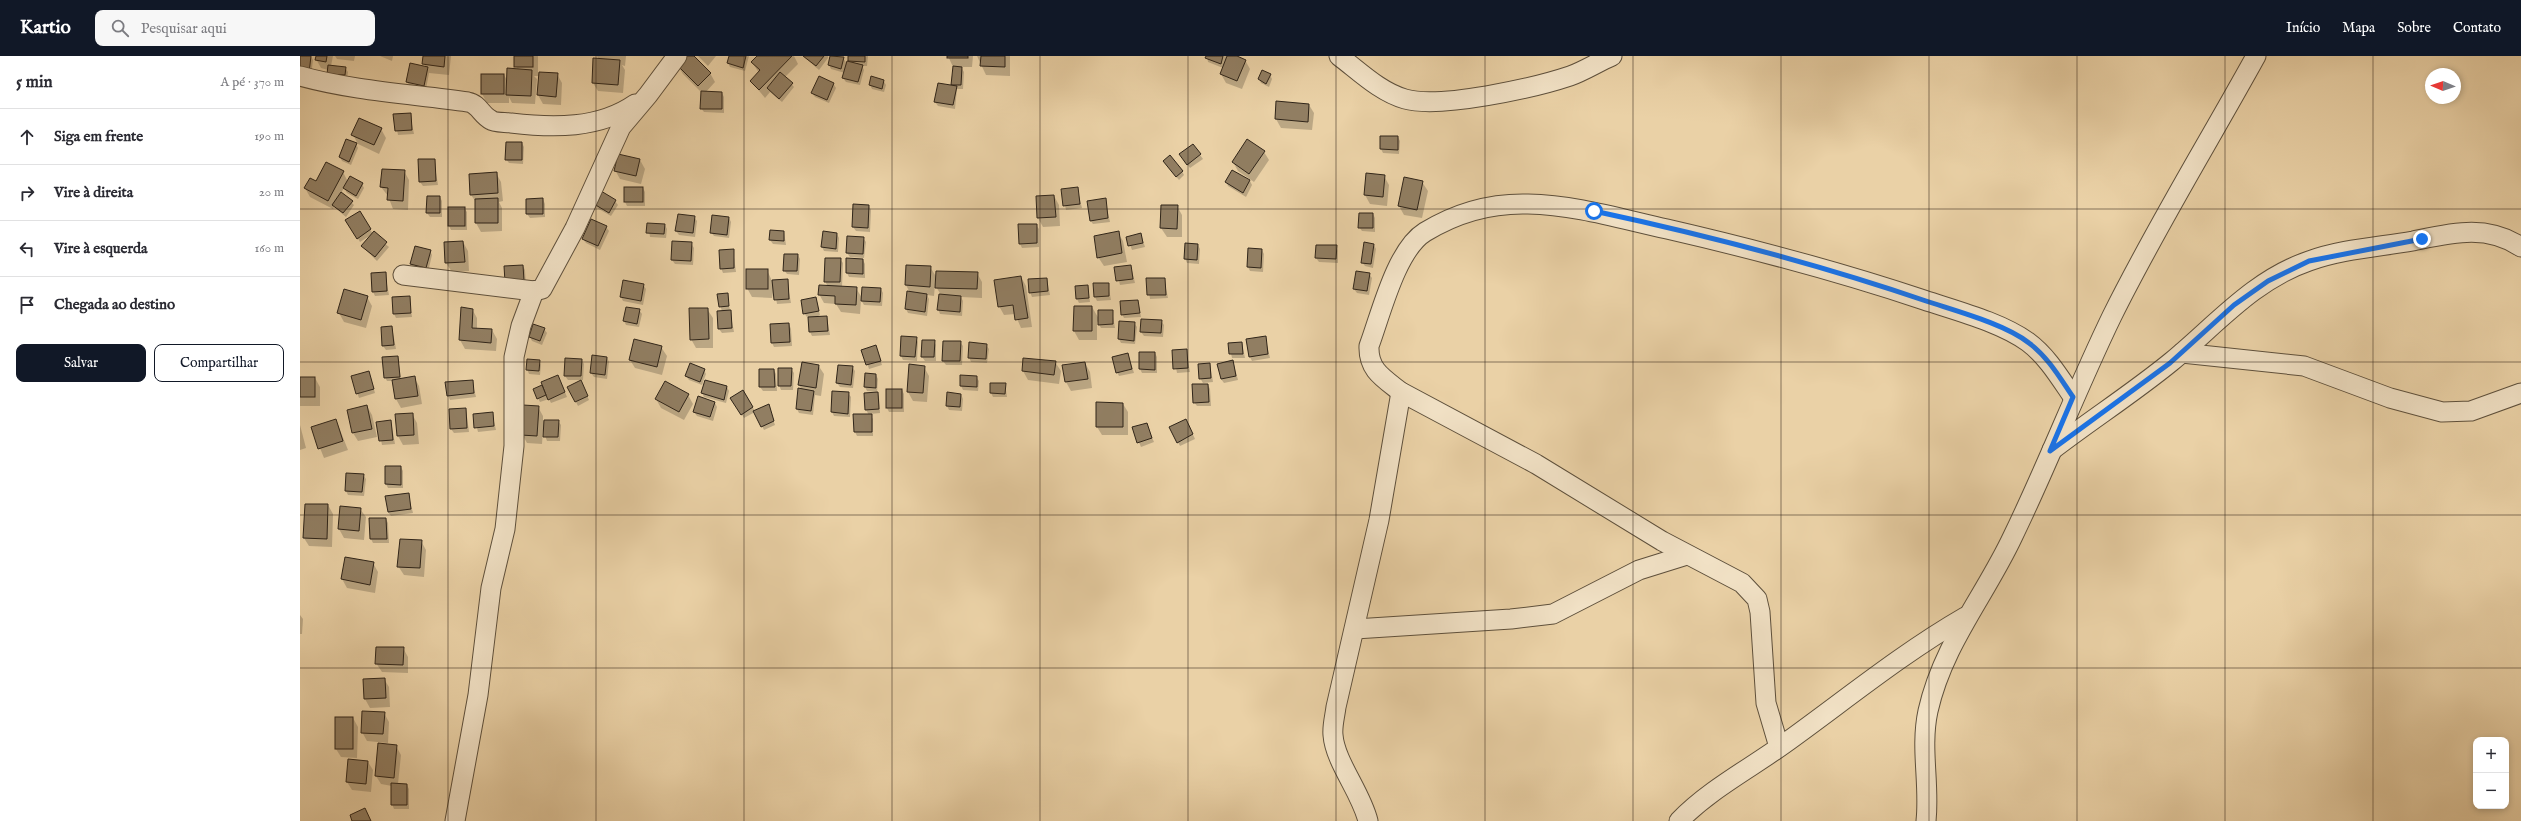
<!DOCTYPE html>
<html lang="pt">
<meta charset="utf-8">
<style>
body{margin:0;font-family:"IM FELL English",serif;background:#f7f7f7;color:#2b2b33}
.controls{position:absolute;right:12px;bottom:12px;display:grid;overflow:hidden;border-radius:8px;box-shadow:0 2px 6px #0003}
.controls button{width:36px;height:36px;display:grid;place-items:center;padding:0;border:0;border-bottom:1px solid #e1e1e2;background:#fff;color:#2b2b33;font:20px sans-serif}
.compass{position:absolute;left:2125px;top:12px;width:36px;height:36px;border-radius:50%;background:#fff;box-shadow:0 2px 6px #0003;rotate:272deg}
.stop{position:absolute;width:12px;height:12px;margin:-9px;border:3px solid #1a73e8;border-radius:50%;background:#fff}
.stop.end{background:#1a73e8;border-color:#fff;box-shadow:0 1px 4px #0008}
.list{margin:0;padding:0;list-style:none}
h2{display:flex;justify-content:space-between;align-items:center;height:52px;margin:0;padding:0 16px;font-size:17px}
h2 small{font-size:13px;font-weight:400;color:#7c7c81}
.list li{display:grid;grid-template-columns:26px 1fr auto;gap:12px;align-items:center;box-sizing:border-box;height:56px;padding:0 16px;border-top:1px solid #e1e1e2}
.list b{display:block;font-size:15px;white-space:nowrap}
.list em{font-size:13px;font-style:normal;color:#7c7c81}
.actions{display:flex;gap:8px;padding:12px 16px}
.actions a{flex:1;padding:9px 0;border:1px solid #111827;border-radius:8px;text-align:center;font-size:14px;color:#111827}
.actions .main{background:#111827;color:#fff}
.icon{flex:none;width:22px;height:22px;fill:none;stroke:currentColor;stroke-width:2;stroke-linecap:round;stroke-linejoin:round}
.map{position:relative;flex:none;width:2221px;height:765px;overflow:hidden}
header{display:flex;align-items:center;gap:24px;box-sizing:border-box;height:56px;padding:0 20px;background:#111827;color:#fff}
header strong{font-size:19px}
nav{display:flex;gap:22px;margin-inline-start:auto;font-size:14px}
.search{width:280px;height:36px;background:#f7f7f7;display:flex;align-items:center;gap:10px;box-sizing:border-box;padding:0 14px;border-radius:8px;color:#7c7c81;font-size:15px}
main{display:flex}
aside{flex:1;background:#fff}
.map>svg:first-child{display:block}
</style>
<header>
<strong>Kartio</strong>
<div class="search"><svg class="icon" aria-label="search" viewBox="0 0 24 24"><circle cx="10" cy="10" r="6"/><path d="M15 15l6 6"/></svg>Pesquisar aqui</div>
<nav><a>Início</a><a>Mapa</a><a>Sobre</a><a>Contato</a></nav>
</header>
<main>
<aside>
<h2>5 min<small>A pé · 370 m</small></h2>
<ul class="list">
<li><svg class="icon" aria-label="ahead" viewBox="0 0 24 24"><path d="M12 20V5M6 11l6-6 6 6"/></svg><div><b>Siga em frente</b></div><em>190 m</em></li>
<li><svg class="icon" aria-label="right" viewBox="0 0 24 24"><path d="M7 20v-9h11M14 6l5 5-5 5"/></svg><div><b>Vire à direita</b></div><em>20 m</em></li>
<li><svg class="icon" aria-label="left" viewBox="0 0 24 24"><path d="M17 20v-9H6M10 6l-5 5 5 5"/></svg><div><b>Vire à esquerda</b></div><em>160 m</em></li>
<li><svg class="icon" aria-label="arrive" viewBox="0 0 24 24"><path d="M6 21V4h12l-3 4 3 4H6"/></svg><div><b>Chegada ao destino</b></div></li>
</ul>
<div class="actions"><a class="main">Salvar</a><a>Compartilhar</a></div>
</aside>
<div class="map">
<svg width="2221" height="765" viewBox="0 0 2221 765">
<rect width="100%" height="100%" fill="#ead1a6"/>
<filter id="stains"><feTurbulence type="fractalNoise" baseFrequency=".005" numOctaves="4"/><feColorMatrix values="0 0 0 0 .2 0 0 0 0 .09 0 0 0 0 .02 0 0 0 .5 -.17"/></filter>
<radialGradient id="worn" r=".72"><stop offset=".6" stop-color="#630" stop-opacity="0"/><stop offset="1" stop-color="#630" stop-opacity=".3"/></radialGradient>
<g fill="#0003">
<path d="M0,0H11L13,4L11,20Z"/>
<path d="M17,0H33L31,10L45,12L48,16L47,23L30,22L28,14L21,12L16,3Z"/>
<path d="M35,0H55L54,5L37,3Z"/>
<path d="M80,0H93L92,5Z"/>
<path d="M124,0H151L149,19L129,17L126,33L110,30L107,26L125,12Z"/>
<path d="M215,0H238V17L257,18L262,27L261,49L243,48L238,39L239,20H234L237,23L235,48L212,47L209,41V47H187L182,38L204,19L208,26L217,14Z"/>
<path d="M297,0H326L325,10L322,9L325,14L323,37L298,35L293,27L299,4Z"/>
<path d="M387,0H393L410,17L415,26L405,37H422L424,41V57L404,56L401,52L402,37L383,18L378,10Z"/>
<path d="M398,0H416L408,10Z"/>
<path d="M430,0H449L445,15L430,11L428,7Z"/>
<path d="M458,0H494L498,8L485,21L494,31L482,46L470,36L465,42L451,25L459,17L452,6Z"/>
<path d="M503,0H528V2L519,14Z"/>
<path d="M531,0L543,2L547,8L550,7L549,0H568L567,10H562L564,14L560,29L546,26L543,22L545,17L531,13L529,9Z"/>
<path d="M648,0H673L672,11H661L664,16L663,33H657L655,53L638,50L635,46L654,31L653,11Z"/>
<path d="M677,0H710V20L686,19Z"/>
<path d="M907,0H935L945,4L950,13L942,33L926,27L921,18L923,12L908,6Z"/>
<path d="M970,19L972,23L969,31L961,27L959,23Z"/>
<path d="M583,24L586,29L584,36L572,33L570,29Z"/>
<path d="M533,27L536,32L529,47L515,41L512,37Z"/>
<path d="M977,46L1009,49L1014,57L1012,74L981,72L976,63Z"/>
<path d="M110,58L114,78L98,79L94,59Z"/>
<path d="M81,73L86,82L79,98L58,88L53,79Z"/>
<path d="M1081,81H1098L1100,85L1099,98L1083,97L1081,93Z"/>
<path d="M222,87L224,91L223,108L209,107L206,103Z"/>
<path d="M56,88L58,92L51,109L42,105L40,101Z"/>
<path d="M893,89L903,103L890,112L883,103Z"/>
<path d="M964,96L969,104L954,126L938,115L933,106Z"/>
<path d="M134,104L138,129L123,130L120,126Z"/>
<path d="M340,104L345,113L341,128L320,123L315,114Z"/>
<path d="M864,106L882,115L884,119L879,124Z"/>
<path d="M104,115L109,124L108,154L93,153L88,140L81,131Z"/>
<path d="M933,115L950,125L952,129L946,141L928,130L926,126Z"/>
<path d="M43,116L48,126L62,128L64,132L58,143L47,137L44,132L41,137L54,149L46,161L34,151L33,153L10,141L5,132Z"/>
<path d="M196,117L201,126L203,145L199,146L202,152V175L181,176L176,167V146L171,139Z"/>
<path d="M1084,120L1089,129L1087,150L1070,148L1065,139Z"/>
<path d="M1122,126L1128,135L1122,162L1104,159L1099,150Z"/>
<path d="M343,132L345,136V150H327L325,146Z"/>
<path d="M777,132L782,152L766,154L762,134Z"/>
<path d="M754,140L759,149L760,170L743,171L738,162L737,141Z"/>
<path d="M140,141L142,145V161H130L127,157Z"/>
<path d="M243,143L245,148V161L230,162L227,158Z"/>
<path d="M805,143L810,166L793,168L790,164Z"/>
<path d="M315,145L318,149L311,160L297,152L295,148Z"/>
<path d="M569,150L571,154L570,176L556,175L553,171Z"/>
<path d="M862,150H877L882,159V181H867L861,172Z"/>
<path d="M164,152L167,156V174H151L149,170Z"/>
<path d="M59,156L73,178L89,191L77,205L62,190L71,179L60,186L47,164Z"/>
<path d="M1073,158L1075,162V176L1062,175L1059,171Z"/>
<path d="M394,161L397,165L395,181L379,179L376,175Z"/>
<path d="M429,162L431,166L429,182L414,180L411,176Z"/>
<path d="M348,168L365,169L367,173L366,182L350,181Z"/>
<path d="M736,169L739,173V191L722,192L720,188Z"/>
<path d="M306,171L309,175L300,194L286,187L283,183Z"/>
<path d="M484,176L486,189L473,188L470,184Z"/>
<path d="M818,177L823,185L827,206L804,210L798,201Z"/>
<path d="M537,178L539,182L538,196L524,195L522,191Z"/>
<path d="M841,178L845,191L832,194L827,181Z"/>
<path d="M563,182L566,186L564,202L550,201L547,197Z"/>
<path d="M163,186L168,195L169,215L152,216L146,207L145,187Z"/>
<path d="M391,187L394,192L393,209L375,208L372,204Z"/>
<path d="M898,189L900,193L899,208L887,207L885,202Z"/>
<path d="M1074,189L1076,193L1073,212L1065,210L1062,206Z"/>
<path d="M1036,190L1038,195V207L1019,206L1016,202Z"/>
<path d="M433,194L436,216L423,217L421,212Z"/>
<path d="M962,194L964,198L963,216L950,215L948,211Z"/>
<path d="M130,195L132,199L128,216L114,212L111,208Z"/>
<path d="M498,199L500,203L499,219L487,218L484,214Z"/>
<path d="M540,203L543,207L542,231L556,232L562,242L581,233L583,237L582,250L564,249L561,244L560,258L541,256L536,248L524,247L519,238L528,231L525,225Z"/>
<path d="M547,203L563,204L565,208V222L549,221L547,217Z"/>
<path d="M223,210L225,214L226,229L205,211Z"/>
<path d="M607,210L630,211L637,222L677,217L682,226V242L661,241L663,245L662,260L640,258L638,253L641,239L635,229L634,240L627,239L629,243L627,260L608,257L606,253L610,237L606,229Z"/>
<path d="M831,210L835,227L820,229L816,212Z"/>
<path d="M467,214L472,225H487L491,247L477,248L474,231L472,242L452,241L447,232Z"/>
<path d="M85,217L89,239L75,240L73,236Z"/>
<path d="M1069,218L1072,222L1069,239L1057,237L1054,233Z"/>
<path d="M721,221L726,230L732,271L721,272L715,258L704,259L699,250Z"/>
<path d="M747,223L750,239L732,241L730,236Z"/>
<path d="M847,223H864L868,242L850,243Z"/>
<path d="M808,228L811,244L797,245L795,241Z"/>
<path d="M343,229L346,233L343,249L323,245L321,241Z"/>
<path d="M788,230L790,246L779,247L777,243Z"/>
<path d="M427,238L434,276L422,277L419,273L422,256L418,239Z"/>
<path d="M67,241L72,250L66,272L44,266L39,257Z"/>
<path d="M109,241L112,261L96,262L94,258Z"/>
<path d="M516,242L520,259L514,262L527,261L530,279L512,280L510,276L509,261H507L504,257Z"/>
<path d="M838,245L841,261L824,262L822,258Z"/>
<path d="M775,251H792L799,263L812,255L815,272H801L797,265V284H779L774,275Z"/>
<path d="M162,253H172L177,262V273L192,274L197,283L196,295L165,293L160,284Z"/>
<path d="M407,253L413,262V292H396L391,283Z"/>
<path d="M339,254L342,258L339,271L326,269L324,265Z"/>
<path d="M861,265L864,269L863,281L844,280L841,276Z"/>
<path d="M820,266L834,267L837,271L835,288L821,287L819,283Z"/>
<path d="M489,268L491,273L492,290L474,291L472,287Z"/>
<path d="M92,271L96,293L86,294L83,290Z"/>
<path d="M244,273L247,277L242,289L232,285L230,281Z"/>
<path d="M965,281L970,302L952,305L950,301Z"/>
<path d="M616,282L618,286L617,305L603,304L601,300Z"/>
<path d="M634,285L636,289V305H625L622,301Z"/>
<path d="M660,286L663,290L662,309H646L643,305Z"/>
<path d="M942,287L945,302H932L929,288Z"/>
<path d="M686,289L689,293L687,307L671,306L669,301Z"/>
<path d="M361,291L367,300L362,319L335,312L330,304Z"/>
<path d="M576,291L582,309L569,313L563,294Z"/>
<path d="M886,294L890,316L877,317L873,295Z"/>
<path d="M840,297H855L857,301V317H842L840,313Z"/>
<path d="M828,298L834,317L819,320L817,316Z"/>
<path d="M98,301L101,323L114,321L119,330L122,348L101,352L96,343L93,325H87L85,321Z"/>
<path d="M307,301L309,306L307,323L294,321L291,317Z"/>
<path d="M282,304L284,308L283,324H268L265,320Z"/>
<path d="M239,305L241,309L240,319L229,318L227,313Z"/>
<path d="M933,305L938,324L924,327L921,323Z"/>
<path d="M755,306L761,315L759,328L728,324L723,315Z"/>
<path d="M785,307L790,316L792,332L771,335L766,326L764,310Z"/>
<path d="M910,308L913,326L903,327L900,322Z"/>
<path d="M518,309L524,318L521,340L515,339L513,359L499,357L497,353L502,334L499,329Z"/>
<path d="M552,311L555,315L553,332L540,331L537,327Z"/>
<path d="M624,311L629,320L627,346L613,345L608,336Z"/>
<path d="M491,313L494,317L493,334H481L479,329Z"/>
<path d="M404,314L406,318L402,329L389,324L386,320Z"/>
<path d="M474,314L476,318L477,335H463L460,331Z"/>
<path d="M576,319L578,323L577,336L567,335L565,331Z"/>
<path d="M70,320L75,337L59,342L52,321Z"/>
<path d="M676,321L679,325L678,335L663,334L661,330Z"/>
<path d="M0,322H15L20,331V350H0Z"/>
<path d="M260,324L267,341L251,347L249,343L240,346L234,334Z"/>
<path d="M172,325L176,341L150,344L148,339Z"/>
<path d="M406,325L427,331L429,335L426,347L404,341L402,337Z"/>
<path d="M705,328L707,341H693L691,337Z"/>
<path d="M908,329L910,333L911,350H897L894,346Z"/>
<path d="M283,330L289,344L278,350L276,346Z"/>
<path d="M602,334L604,338V356H589L587,352Z"/>
<path d="M442,335L455,355L468,349L475,369L464,374L455,356L444,362L432,342Z"/>
<path d="M533,336L548,337L551,341L550,361L534,360L532,356Z"/>
<path d="M577,336L579,341L580,357L570,358L573,363V380H557L555,376L569,359L566,354Z"/>
<path d="M661,338L663,343L662,355L649,354L647,350Z"/>
<path d="M388,339L393,348L384,364L361,352L356,343Z"/>
<path d="M415,347L417,351L413,365L397,360L394,356Z"/>
<path d="M823,348L828,356V379H802L797,371Z"/>
<path d="M67,350L72,359L77,381L58,385L53,377Z"/>
<path d="M238,351L243,360V365H258L261,369L260,385H247L243,374L242,388L227,387L222,378Z"/>
<path d="M166,353L169,376L154,377L151,373Z"/>
<path d="M192,357L196,374L178,376L174,359Z"/>
<path d="M112,358L117,367L119,388L103,389L98,380L96,359Z"/>
<path d="M36,364L48,394L24,402L12,372Z"/>
<path d="M91,365L95,388L82,389L78,367Z"/>
<path d="M846,368L854,386L841,391L833,372Z"/>
<path d="M888,368L895,383L880,390L878,386Z"/>
<path d="M0,369L6,392L0,394Z"/>
<path d="M101,411L103,415V432H88L86,428Z"/>
<path d="M63,419L66,423L64,440L48,439L46,435Z"/>
<path d="M108,438L113,457L91,460L88,456Z"/>
<path d="M28,449L33,458L32,491L9,490L4,482Z"/>
<path d="M41,451L60,453L66,461L64,484L44,482L39,473Z"/>
<path d="M86,463L88,467L89,487H73L71,483Z"/>
<path d="M121,485L126,494L124,521L104,519L98,510Z"/>
<path d="M46,502L73,507L78,516L75,537L47,532L42,523Z"/>
<path d="M0,559L3,563L2,578H0Z"/>
<path d="M103,592L108,601V617L82,616L76,607Z"/>
<path d="M84,623L89,631L90,651L70,652L65,643L64,624Z"/>
<path d="M84,657L89,666L88,687L67,685L62,676Z"/>
<path d="M53,662L58,671L57,702L41,701L36,693Z"/>
<path d="M96,690L101,699L98,728L107,729L109,733V753H94L92,748V730L81,728L76,720Z"/>
<path d="M68,706L73,714L71,736L52,734L47,726Z"/>
</g>
<g fill="#917e62" stroke="#302519">
<path d="M0,0H11L9,17L0,15Z"/>
<path d="M16,0H27L26,6L15,4Z"/>
<path d="M123,0H145L144,11L122,8Z"/>
<rect x="214" y="0" width="19" height="11"/>
<path d="M386,0H394L411,17L398,30L377,9Z"/>
<path d="M429,0H446L443,12L427,7Z"/>
<path d="M457,0H492L459,34L450,25L460,14L451,6Z"/>
<path d="M503,0H524L516,10Z"/>
<path d="M530,0L544,1L541,13L528,9Z"/>
<path d="M548,0H565V6L548,5Z"/>
<rect x="647" y="0" width="21" height="2"/>
<path d="M681,0H705V11L680,10Z"/>
<path d="M906,0H923L921,8L905,2Z"/>
<path d="M927,0H937L946,4L937,25L920,18Z"/>
<path d="M293,2L320,4L318,29L292,27Z"/>
<path d="M547,5L563,9L558,26L542,22Z"/>
<path d="M110,7L128,11L124,30L106,26Z"/>
<path d="M28,9L46,11L45,19L27,18Z"/>
<path d="M653,10L662,11L661,29H651Z"/>
<path d="M207,12L232,14L231,40L206,39Z"/>
<path d="M962,14L971,18L966,28L958,23Z"/>
<path d="M239,16L258,17L256,41L237,39Z"/>
<path d="M480,16L493,27L479,43L467,32Z"/>
<rect x="181" y="18" width="23" height="20"/>
<path d="M519,20L534,27L527,44L511,37Z"/>
<path d="M571,20L584,24L582,33L569,29Z"/>
<path d="M638,27L657,30L653,49L634,46Z"/>
<path d="M401,35L422,36V53H400Z"/>
<path d="M976,45L1009,48L1008,66L975,63Z"/>
<path d="M111,57L112,74L95,75L93,58Z"/>
<path d="M59,62L82,72L74,89L51,79Z"/>
<path d="M1080,80H1098V94L1080,93Z"/>
<path d="M46,83L57,87L49,106L39,101Z"/>
<path d="M947,83L965,95L949,118L932,106Z"/>
<path d="M206,86H222V104H205Z"/>
<path d="M893,88L901,98L887,109L879,98Z"/>
<path d="M318,98L340,103L336,120L314,115Z"/>
<path d="M870,99L883,115L876,121L863,105Z"/>
<path d="M118,103H135L136,125L119,126Z"/>
<path d="M26,106L44,115L28,145L4,132L10,122L16,125Z"/>
<path d="M82,113L105,114L103,145L87,144L88,132L80,131Z"/>
<path d="M932,114L950,124L943,137L925,126Z"/>
<path d="M197,116L198,137L170,139L169,118Z"/>
<path d="M1066,117L1085,119L1083,141L1064,139Z"/>
<path d="M50,120L63,127L56,140L43,132Z"/>
<path d="M1104,121L1123,125L1117,154L1098,150Z"/>
<rect x="324" y="131" width="19" height="15"/>
<path d="M778,131L780,148L763,150L761,133Z"/>
<path d="M301,135L316,144L309,157L294,148Z"/>
<path d="M41,136L53,145L43,157L32,149Z"/>
<path d="M754,139L756,161L737,162L736,140Z"/>
<path d="M127,140H140V157H126Z"/>
<path d="M198,142V167H175V143Z"/>
<path d="M243,142V158H226V143Z"/>
<path d="M806,142L808,162L790,165L787,145Z"/>
<path d="M553,148L569,149L568,172L552,171Z"/>
<path d="M861,149H878L877,173L860,172Z"/>
<rect x="148" y="151" width="17" height="19"/>
<path d="M60,155L71,173L57,183L45,164Z"/>
<path d="M1059,157H1073V172H1058Z"/>
<path d="M378,158L395,160L393,177L375,175Z"/>
<path d="M412,159L429,161L427,179L410,177Z"/>
<path d="M291,163L307,170L298,190L282,183Z"/>
<path d="M347,167L365,168L364,178L346,177Z"/>
<path d="M718,168H737V187L719,188Z"/>
<path d="M470,174L484,175V185L469,184Z"/>
<path d="M74,175L87,186L75,201L61,190Z"/>
<path d="M523,175L537,177L536,193L521,191Z"/>
<path d="M819,175L822,197L797,202L794,180Z"/>
<path d="M841,177L843,187L828,190L826,181Z"/>
<path d="M547,180L564,181L563,198L546,197Z"/>
<path d="M163,185L165,206L145,207L144,186Z"/>
<path d="M372,185L392,186L391,205L371,204Z"/>
<path d="M1064,186L1074,188L1071,208L1061,207Z"/>
<path d="M885,187L898,188L897,204L884,203Z"/>
<path d="M1016,189H1037L1036,203L1015,202Z"/>
<path d="M115,190L131,194L126,212L110,208Z"/>
<path d="M948,192L962,193L961,212L947,211Z"/>
<path d="M434,193V212L420,213L419,194Z"/>
<path d="M484,198H498L497,215H483Z"/>
<path d="M525,202H541L540,226H524Z"/>
<path d="M546,202L563,203V218L546,217Z"/>
<path d="M223,209L224,225L205,226L204,210Z"/>
<path d="M606,209L631,210L630,231L605,229Z"/>
<path d="M831,209L833,223L816,225L814,211Z"/>
<rect x="446" y="213" width="22" height="20"/>
<path d="M636,215L678,216L677,233L635,232Z"/>
<path d="M1056,215L1070,217L1067,235L1053,233Z"/>
<path d="M86,216L87,235L72,236L71,217Z"/>
<path d="M721,220L728,262L715,264L713,249L698,251L694,224Z"/>
<path d="M747,222L748,235L729,237L728,223Z"/>
<path d="M846,222H865L866,239H847Z"/>
<path d="M488,223L489,243L474,244L472,224Z"/>
<path d="M323,224L344,228L341,245L320,241Z"/>
<path d="M793,227H809V240L794,241Z"/>
<path d="M519,229L557,231L556,249L535,248V240L518,239Z"/>
<path d="M788,229L789,242L776,243L775,230Z"/>
<path d="M562,231L581,232L580,246L561,245Z"/>
<path d="M44,233L68,240L61,264L37,257Z"/>
<path d="M607,235L627,238L625,256L605,253Z"/>
<path d="M428,237L429,250L419,251L417,238Z"/>
<path d="M639,238L661,240L660,256L637,254Z"/>
<path d="M110,240L111,257L93,258L92,241Z"/>
<path d="M516,241L519,255L503,258L501,244Z"/>
<path d="M838,244L840,257L821,259L820,245Z"/>
<path d="M774,250H792V275H773Z"/>
<path d="M161,251L173,253L172,272L192,273L191,287L159,284Z"/>
<path d="M326,251L340,253L337,268L323,265Z"/>
<path d="M389,252H408L409,283L390,284Z"/>
<path d="M431,254L432,272L418,273L417,255Z"/>
<path d="M798,254H813V268L798,269Z"/>
<path d="M527,260L528,275L509,276L508,261Z"/>
<path d="M841,263L862,264L861,277L840,276Z"/>
<path d="M819,265L835,266L834,285L818,283Z"/>
<path d="M489,267L490,286L471,287L470,268Z"/>
<path d="M233,268L245,272L240,285L229,281Z"/>
<path d="M92,270L94,289L82,290L81,271Z"/>
<path d="M601,280L617,281L615,301L600,300Z"/>
<path d="M966,280L968,298L949,301L946,283Z"/>
<path d="M334,283L362,290L357,311L329,304Z"/>
<path d="M622,284H635L634,301H621Z"/>
<path d="M643,285H661L660,305H642Z"/>
<path d="M669,286L687,288L686,303L668,302Z"/>
<path d="M942,286L943,298H929L928,287Z"/>
<path d="M576,289L581,305L566,309L561,294Z"/>
<path d="M887,293L888,312L873,313L872,294Z"/>
<path d="M839,296H855V314L839,313Z"/>
<path d="M828,297L832,313L816,317L812,301Z"/>
<path d="M292,299L307,301L305,319L290,317Z"/>
<path d="M98,300L100,321L84,322L82,301Z"/>
<path d="M265,302L282,303L281,320H264Z"/>
<path d="M723,302L756,305L754,319L722,315Z"/>
<path d="M227,303L240,304L239,315L226,314Z"/>
<path d="M933,304L936,320L921,323L917,308Z"/>
<path d="M502,306L519,309L516,332L498,329Z"/>
<path d="M785,306L788,323L765,326L762,309Z"/>
<path d="M390,307L405,313L400,326L385,320Z"/>
<path d="M910,307L911,322L899,323L898,308Z"/>
<path d="M609,308L625,310L623,337L607,336Z"/>
<path d="M538,309L553,310L551,329L536,327Z"/>
<path d="M478,312H492L491,330H478Z"/>
<path d="M459,313H474L475,331H459Z"/>
<path d="M69,315L74,333L56,338L51,320Z"/>
<path d="M565,317L576,318V332L564,331Z"/>
<path d="M258,319L265,336L248,344L241,326Z"/>
<path d="M660,319L677,320V331L660,330Z"/>
<path d="M115,320L118,340L95,343L92,324Z"/>
<rect x="0" y="321" width="15" height="20"/>
<path d="M173,324L174,337L147,340L145,326Z"/>
<path d="M281,324L288,340L275,346L267,331Z"/>
<path d="M405,324L427,330L424,344L401,337Z"/>
<path d="M365,325L389,338L379,356L355,343Z"/>
<path d="M690,327H706L705,338L690,337Z"/>
<path d="M892,328H908L909,346L893,347Z"/>
<path d="M242,329L246,339L237,343L233,333Z"/>
<path d="M498,332L514,335L511,355L496,353Z"/>
<rect x="586" y="333" width="16" height="19"/>
<path d="M443,334L453,351L441,359L430,342Z"/>
<path d="M532,335L549,336L548,358L531,356Z"/>
<path d="M578,336L579,353L565,354L564,337Z"/>
<path d="M647,336L661,338L660,351L646,350Z"/>
<path d="M398,340L415,346L410,361L393,356Z"/>
<path d="M796,346L823,347V371H796Z"/>
<path d="M469,348L474,365L461,371L453,355Z"/>
<path d="M67,349L72,373L52,377L47,354Z"/>
<path d="M223,349L239,350L237,380L221,379Z"/>
<path d="M166,352L167,372L150,373L149,353Z"/>
<path d="M193,356L194,370L174,372L173,358Z"/>
<path d="M113,357L114,379L97,380L95,358Z"/>
<path d="M553,358H572V376H554Z"/>
<path d="M36,363L43,385L18,393L11,371Z"/>
<path d="M886,363L893,378L877,387L869,371Z"/>
<path d="M91,364L93,384L79,385L76,366Z"/>
<path d="M244,364H259L258,381H243Z"/>
<path d="M847,367L852,382L837,387L832,371Z"/>
<path d="M85,410H101V429L85,428Z"/>
<path d="M46,417L64,418L62,436L45,435Z"/>
<path d="M109,437L111,453L88,456L85,440Z"/>
<path d="M5,448H28L27,483L3,482Z"/>
<path d="M40,450L61,452L59,475L38,473Z"/>
<path d="M69,462H86L87,483H70Z"/>
<path d="M100,483L122,484L120,512L97,511Z"/>
<path d="M45,501L74,506L70,529L41,523Z"/>
<path d="M76,591H104L103,609L75,608Z"/>
<path d="M85,622L86,642L64,643L63,623Z"/>
<path d="M62,655L85,656L83,678L61,677Z"/>
<rect x="35" y="661" width="18" height="32"/>
<path d="M78,687L97,689L94,722L75,720Z"/>
<path d="M48,703L68,705L66,728L46,726Z"/>
<path d="M91,727L107,728V749H91Z"/>
<path d="M65,752L71,765H52L50,759Z"/>
</g>
<g fill="none" stroke-linecap="round" stroke-linejoin="round">
<g stroke="#5e503c" stroke-width="21">
<g id="minor">
<path d="M1039,0C1059,15 1080,36 1105,43C1140,53 1234,32 1270,20C1284,15 1298,6 1312,0"/>
<path d="M0,20C54,35 112,38 168,46C179,48 181,59 191,64C195,67 206,66 211,67C253,72 299,73 335,48"/>
<path d="M103,219L234,235L242,233L275,172L321,71L348,39L377,0"/>
<path d="M1882,297L2004,310L2090,342L2142,356L2171,355L2221,337"/>
<path d="M1752,394C1791,364 1833,337 1871,306C1915,270 1953,224 2009,205C2042,193 2079,191 2113,185C2152,177 2186,168 2221,191"/>
<path d="M1055,573L1211,563L1253,558L1339,514L1387,499"/>
<path d="M1479,691L1466,647L1460,556L1457,543L1442,527L1362,485L1236,408L1101,336C1083,322 1068,314 1069,290C1081,258 1096,194 1125,176C1156,157 1192,147 1228,148C1276,149 1321,163 1367,173C1454,193 1540,216 1624,244C1657,255 1700,266 1728,286C1747,300 1760,322 1773,341"/>
<path d="M155,765L178,639L191,532L205,473L214,390V301L221,270L234,235"/>
<path d="M1068,765C1061,736 1035,706 1033,679C1032,670 1035,660 1036,651L1079,464L1101,336"/>
<path d="M1379,765C1409,734 1449,713 1484,688C1544,645 1601,598 1665,561"/>
<path d="M1626,765C1630,728 1620,692 1628,655C1643,588 1685,540 1713,480C1748,408 1777,332 1812,260C1856,171 1908,87 1956,0"/>
</g>
</g>
<use href="#minor" stroke="#f1e1c5" stroke-width="19"/>
</g>
<g fill="none" stroke-linecap="round" stroke-linejoin="round">
<path stroke="#1a73e8" stroke-width="5" d="M1294,155C1406,179 1518,208 1626,245C1656,255 1705,268 1729,287C1748,301 1760,322 1773,341L1750,395L1870,307L1934,249L1968,225L2009,205L2122,183"/>
</g>
<path fill="none" stroke="#302519" stroke-width="1" stroke-opacity="0.55" d="M148,0V765M296,0V765M444,0V765M592,0V765M740,0V765M888,0V765M1036,0V765M1185,0V765M1333,0V765M1481,0V765M1629,0V765M1777,0V765M1925,0V765M2073,0V765M0,153H2221M0,306H2221M0,459H2221M0,612H2221"/>
<rect width="100%" height="100%" filter="url(#stains)"/>
<rect width="100%" height="100%" fill="url(#worn)"/>
</svg>
<div class="controls">
<button>+</button>
<button>−</button>
</div>
<svg class="compass" viewBox="-18 -18 36 36"><path d="M0-13l5 13h-10z" fill="#e53935"/><path d="M0 13l5-13h-10z" fill="#7c7c81"/></svg>
<div class="stop" style="left:1294px;top:155px"></div>
<div class="stop end" style="left:2122px;top:183px"></div>
</div>
</main>
